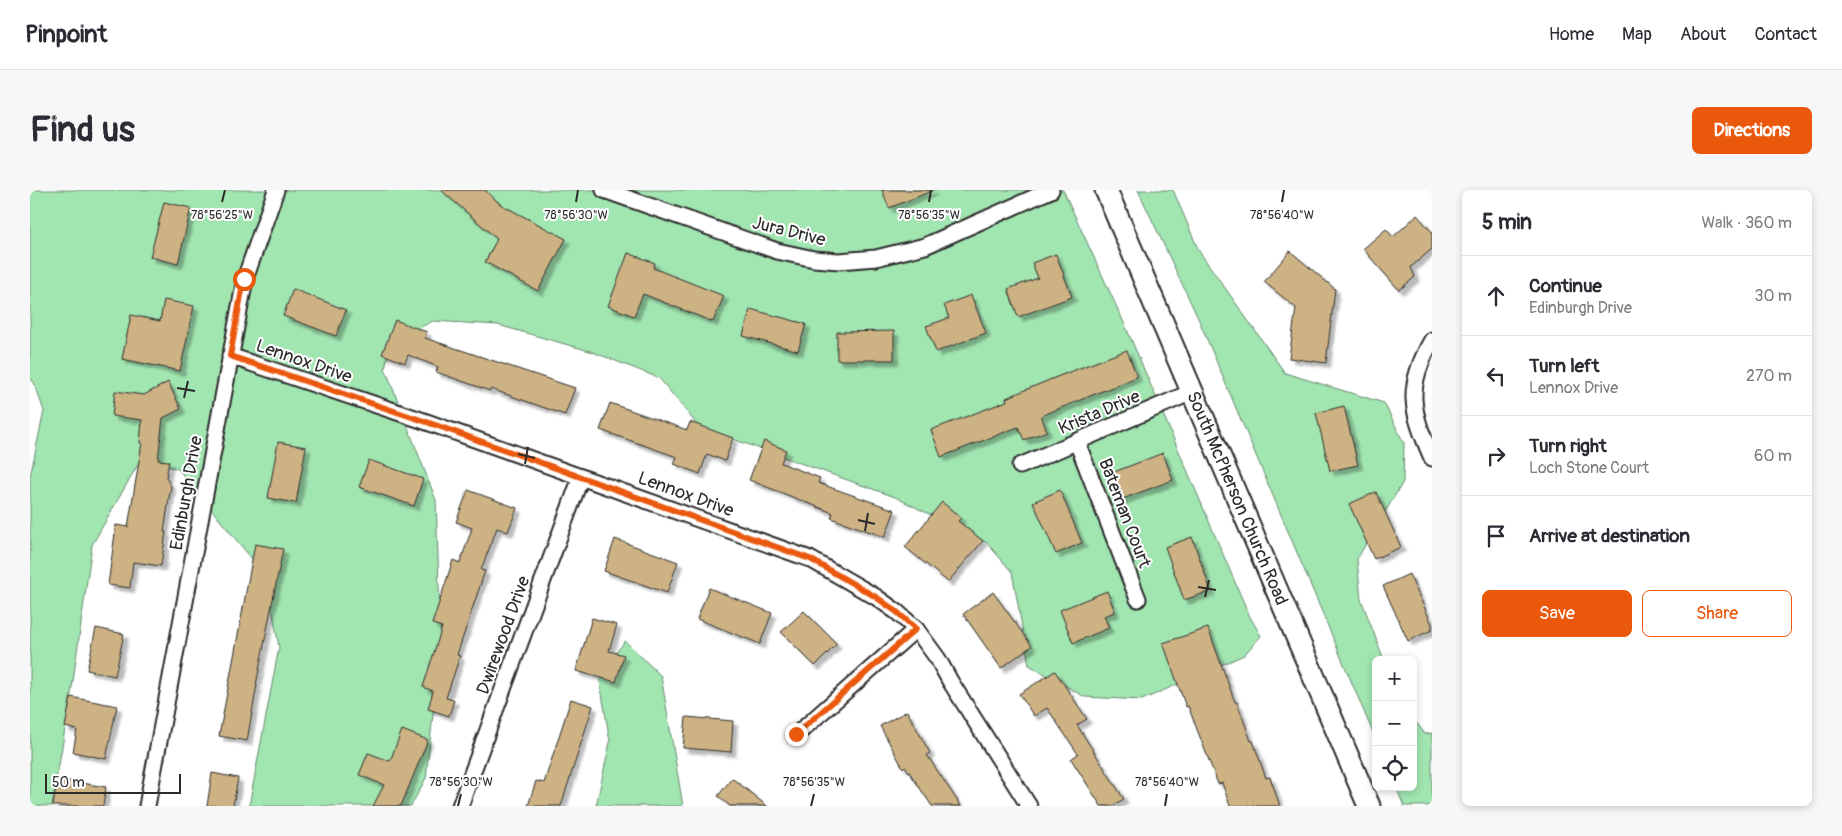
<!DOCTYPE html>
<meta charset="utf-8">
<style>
body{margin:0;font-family:Pangolin,sans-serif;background:#f7f7f7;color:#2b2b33}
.controls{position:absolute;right:15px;bottom:15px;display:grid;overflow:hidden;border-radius:8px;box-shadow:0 2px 8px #0003}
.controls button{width:45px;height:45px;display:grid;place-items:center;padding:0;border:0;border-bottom:1px solid #e1e1e2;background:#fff;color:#2b2b33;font:25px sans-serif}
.scale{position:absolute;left:15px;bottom:12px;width:136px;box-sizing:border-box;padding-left:5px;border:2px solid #2b2b2b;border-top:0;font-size:14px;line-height:18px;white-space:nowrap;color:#2b2b2b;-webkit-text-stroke:4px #fff;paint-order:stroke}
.stop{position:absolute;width:15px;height:15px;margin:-11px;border:4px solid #ea580c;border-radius:50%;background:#fff}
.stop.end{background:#ea580c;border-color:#fff;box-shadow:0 1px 5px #0008}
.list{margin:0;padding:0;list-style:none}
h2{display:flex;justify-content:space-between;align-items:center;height:65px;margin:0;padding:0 20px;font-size:21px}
h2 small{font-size:16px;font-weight:400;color:#7c7c81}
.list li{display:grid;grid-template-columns:32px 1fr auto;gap:15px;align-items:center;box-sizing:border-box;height:80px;padding:0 20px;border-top:1px solid #e1e1e2}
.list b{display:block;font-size:19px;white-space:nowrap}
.list p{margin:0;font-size:16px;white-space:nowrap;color:#7c7c81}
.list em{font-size:16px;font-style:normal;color:#7c7c81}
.actions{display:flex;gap:10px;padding:15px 20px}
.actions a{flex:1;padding:11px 0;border:1px solid #ea580c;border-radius:8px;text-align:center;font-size:18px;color:#ea580c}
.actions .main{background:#ea580c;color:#fff}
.icon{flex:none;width:28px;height:28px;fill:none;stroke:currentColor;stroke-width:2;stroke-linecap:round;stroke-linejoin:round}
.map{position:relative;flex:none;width:1402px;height:616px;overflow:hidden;border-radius:8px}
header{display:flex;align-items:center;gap:30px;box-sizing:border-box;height:70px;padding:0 25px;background:#fff;border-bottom:1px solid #e1e1e2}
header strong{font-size:24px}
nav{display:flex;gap:28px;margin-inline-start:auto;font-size:18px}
.intro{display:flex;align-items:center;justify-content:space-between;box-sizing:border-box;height:120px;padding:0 30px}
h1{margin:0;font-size:35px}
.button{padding:12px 22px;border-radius:8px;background:#ea580c;color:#fff;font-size:18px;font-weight:700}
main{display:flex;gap:30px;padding:0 30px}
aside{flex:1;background:#fff;border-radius:8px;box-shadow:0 2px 8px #0003}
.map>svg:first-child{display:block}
</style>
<header>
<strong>Pinpoint</strong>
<nav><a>Home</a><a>Map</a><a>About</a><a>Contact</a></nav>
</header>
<div class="intro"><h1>Find us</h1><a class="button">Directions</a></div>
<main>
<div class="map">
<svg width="1402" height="616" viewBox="0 0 1402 616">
<defs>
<filter id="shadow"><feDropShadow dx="4.5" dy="4.5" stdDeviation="1" flood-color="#0004"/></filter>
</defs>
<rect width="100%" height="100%" fill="#fff"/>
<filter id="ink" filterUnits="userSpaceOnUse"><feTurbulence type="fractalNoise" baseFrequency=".02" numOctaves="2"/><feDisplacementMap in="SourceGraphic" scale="10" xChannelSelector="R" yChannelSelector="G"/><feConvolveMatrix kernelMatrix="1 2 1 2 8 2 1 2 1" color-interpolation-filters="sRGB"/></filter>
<g filter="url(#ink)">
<g fill="#a1e5b1" stroke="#66886e">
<path d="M0,0H1033L1095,135L1219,425L1231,446L1214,465L1112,510L1055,507L999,475L982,382L957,353L865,307L669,237L629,188L563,162L468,135L403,131L361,152L355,178L406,310L411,453L396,588L381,616H219L249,457L236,386L148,279L111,269L62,355L42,498L22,616H0V287L14,221L4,192L0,189Z"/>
<path d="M1108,0H1143L1169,61L1255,183L1354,213L1374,253L1373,292L1327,369L1331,409L1354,470H1346V550L1168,128Z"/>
<path d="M595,451L631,486L653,616H566L580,552L569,486Z"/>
<path d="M1383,528L1395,544L1402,543V616H1374L1366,597H1383Z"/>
</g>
<g fill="#cdb283" stroke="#2b2b2b" filter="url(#shadow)">
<path d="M411,0H455L470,14L536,49L508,101L455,72L467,49Z"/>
<path d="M852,0H902V1L859,18Z"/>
<path d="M134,12L161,18L148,74L120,67Z"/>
<path d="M1387,25L1402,42V59L1381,77L1385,87L1369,100L1333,59L1356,39L1363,47Z"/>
<path d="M1260,61L1305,99L1296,173L1259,168L1266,118L1234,92Z"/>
<path d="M598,63L625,73L623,78L694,106L683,132L613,104L604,126L578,116Z"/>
<path d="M1026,64L1042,107L988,127L978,99L1008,88L1002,73Z"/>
<path d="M263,99L316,120L306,146L253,126Z"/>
<path d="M941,105L956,143L906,162L896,136L919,128L914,115Z"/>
<path d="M134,110L164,116L150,181L92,169L101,125L130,131Z"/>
<path d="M720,119L776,134L768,161L713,146Z"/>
<path d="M365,130L397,142L395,148L545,198L535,225L461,199L460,201L406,182L408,177L378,165L375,173L352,164Z"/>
<path d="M864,141V170H807V142Z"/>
<path d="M1097,160L1107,187L1011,226L1017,241L994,250L988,237L911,267L901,240L977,211L976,208L1029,186Z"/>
<path d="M138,192L151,219L133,228L128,270L139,271L136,288L141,296L134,342H136L131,376L103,372L100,398L78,395L86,335L98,337L112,253H110L112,230L82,226L85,201L114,205Z"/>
<path d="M580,213L657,240L660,232L703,248L695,271L677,264L670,284L644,274L647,267L570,240Z"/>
<path d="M1314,216L1328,275L1300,281L1286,223Z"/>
<path d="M734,251L756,260L751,273L790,288L788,293L865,320L855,347L801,328L803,323L719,290Z"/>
<path d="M248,252L276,257L266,313L238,308Z"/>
<path d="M1133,263L1143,290L1090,310L1079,284Z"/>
<path d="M339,270L393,289L384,316L329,297Z"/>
<path d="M438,300L487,318L478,342L467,338L451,380L455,381L427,465L430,466L416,508L424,510L419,526L398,519L403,501L393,497L412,437L402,434L423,370L430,373L442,338L426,332Z"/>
<path d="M1030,300L1052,353L1026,364L1003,312Z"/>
<path d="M1346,302L1371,357L1344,369L1319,314Z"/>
<path d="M912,312L931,328L928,331L953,351L918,392L875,357Z"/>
<path d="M1162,347L1181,401L1154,410L1135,357Z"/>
<path d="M585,349L648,372L637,403L574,381Z"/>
<path d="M225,354L253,359L226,495H227L217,551L189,546Z"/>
<path d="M1379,384L1402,434V440L1378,451L1353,396Z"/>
<path d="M679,398L742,423L730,454L667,429Z"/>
<path d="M1077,401L1085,422L1074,426L1079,438L1043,453L1030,420Z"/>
<path d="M963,402L1002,456L971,478L933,424Z"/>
<path d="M774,421L807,454L785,476L751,442Z"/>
<path d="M562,428L587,435L579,461L594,465L586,492L546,481Z"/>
<path d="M66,438L94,444L85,486L57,480Z"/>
<path d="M1178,438L1205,512H1207L1221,551H1223L1236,588L1240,587L1250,616H1200L1192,593L1188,594L1158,516L1156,517L1133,453Z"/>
<path d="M1025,481L1057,529L1047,535L1094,609L1082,616H1071L1041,569L1048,564L1017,518L1004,526L989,504Z"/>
<path d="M41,507L87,516L76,569L43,562L47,540L35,537Z"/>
<path d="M541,509L563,516L531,616H498L506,591L514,593Z"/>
<path d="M877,521L900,563L897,565L931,616H902L875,576L873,578L850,536Z"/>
<path d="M656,527L703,531L701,562L653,558Z"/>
<path d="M372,540L398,550L371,616H343L354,595L329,585L338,563L360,571Z"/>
<path d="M182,583L208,588L203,616H177Z"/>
<path d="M702,588L737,616H700L688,606Z"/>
<path d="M27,589L76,597L73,616H23Z"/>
</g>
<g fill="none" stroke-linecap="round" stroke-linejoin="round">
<g stroke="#2b2b2b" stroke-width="19">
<g id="street">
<path d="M574,0L747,61L784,69L809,71L846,68L895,56L1021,0"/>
<path d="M1402,150C1375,198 1381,220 1402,268"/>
<path d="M200,166L394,231L780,369L846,407L867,422L886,439L908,469L920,491L999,616"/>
<path d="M1047,252L1108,409"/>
<path d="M990,276L1162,202"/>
<path d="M766,545L886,439"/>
<path d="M117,616L215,89L246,0"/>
<path d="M430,616L551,287"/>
</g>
</g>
<g stroke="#2b2b2b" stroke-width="25">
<g id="secondary">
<path id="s1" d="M1076,0L1339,616"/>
</g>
</g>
<use href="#street" stroke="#fff" stroke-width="15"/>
<use href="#secondary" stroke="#fff" stroke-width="21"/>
</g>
</g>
<g fill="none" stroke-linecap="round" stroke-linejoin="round" filter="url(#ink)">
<path stroke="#ea580c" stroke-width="6" d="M214,89L200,166L394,231L780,369L846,407L867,422L886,439L766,544"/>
</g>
<path fill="none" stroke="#2b2b2b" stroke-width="2" d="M192,12L195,0M546,12L548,0M899,12L901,0M1252,12L1254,0M147,198L165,201M154,208L158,191M488,264L505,268M495,274L498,257M828,330L845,334M835,341L838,323M1168,397L1186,400M1175,407L1179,390M428,616L431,604M781,616L784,604M1135,616L1137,604"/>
<g text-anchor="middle" stroke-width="4" stroke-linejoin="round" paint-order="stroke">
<g font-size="18" fill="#2b2b2b" stroke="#fff">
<text transform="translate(759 41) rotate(14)" y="6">Jura Drive</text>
<text transform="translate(274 171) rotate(19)" y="6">Lennox Drive</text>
<text transform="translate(1069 222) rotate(-23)" y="6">Krista Drive</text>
<text transform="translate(156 303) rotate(-80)" y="6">Edinburgh Drive</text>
<text transform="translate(656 304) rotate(20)" y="6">Lennox Drive</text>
<text dy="6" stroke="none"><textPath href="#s1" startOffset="335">South McPherson Church Road</textPath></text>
<text transform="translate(1095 323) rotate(69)" y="6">Bateman Court</text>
<text transform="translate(473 445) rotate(-70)" y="6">Dwirewood Drive</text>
</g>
</g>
<g font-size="12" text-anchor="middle" fill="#2b2b2b" stroke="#fff" stroke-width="4" stroke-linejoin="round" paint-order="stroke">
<text x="192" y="29">78°56'25"W</text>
<text x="546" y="29">78°56'30"W</text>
<text x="899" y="29">78°56'35"W</text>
<text x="1252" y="29">78°56'40"W</text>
<text x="431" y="596">78°56'30"W</text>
<text x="784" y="596">78°56'35"W</text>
<text x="1137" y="596">78°56'40"W</text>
</g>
</svg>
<div class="controls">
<button>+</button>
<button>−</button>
<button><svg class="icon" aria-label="locate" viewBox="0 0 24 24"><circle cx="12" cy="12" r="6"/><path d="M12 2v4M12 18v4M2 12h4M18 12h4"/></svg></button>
</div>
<div class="scale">50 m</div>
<div class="stop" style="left:214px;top:89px"></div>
<div class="stop end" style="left:766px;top:544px"></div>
</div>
<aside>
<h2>5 min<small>Walk · 360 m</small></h2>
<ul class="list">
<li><svg class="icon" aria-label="ahead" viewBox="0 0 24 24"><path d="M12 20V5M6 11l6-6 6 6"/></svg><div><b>Continue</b><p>Edinburgh Drive</p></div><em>30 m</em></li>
<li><svg class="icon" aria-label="left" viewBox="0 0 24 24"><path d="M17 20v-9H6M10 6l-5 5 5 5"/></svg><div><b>Turn left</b><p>Lennox Drive</p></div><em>270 m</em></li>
<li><svg class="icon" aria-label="right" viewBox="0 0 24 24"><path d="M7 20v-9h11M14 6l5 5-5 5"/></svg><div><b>Turn right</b><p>Loch Stone Court</p></div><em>60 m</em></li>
<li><svg class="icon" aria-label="arrive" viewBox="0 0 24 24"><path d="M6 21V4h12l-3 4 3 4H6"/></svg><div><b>Arrive at destination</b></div></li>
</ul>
<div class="actions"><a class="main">Save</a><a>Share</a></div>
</aside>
</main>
